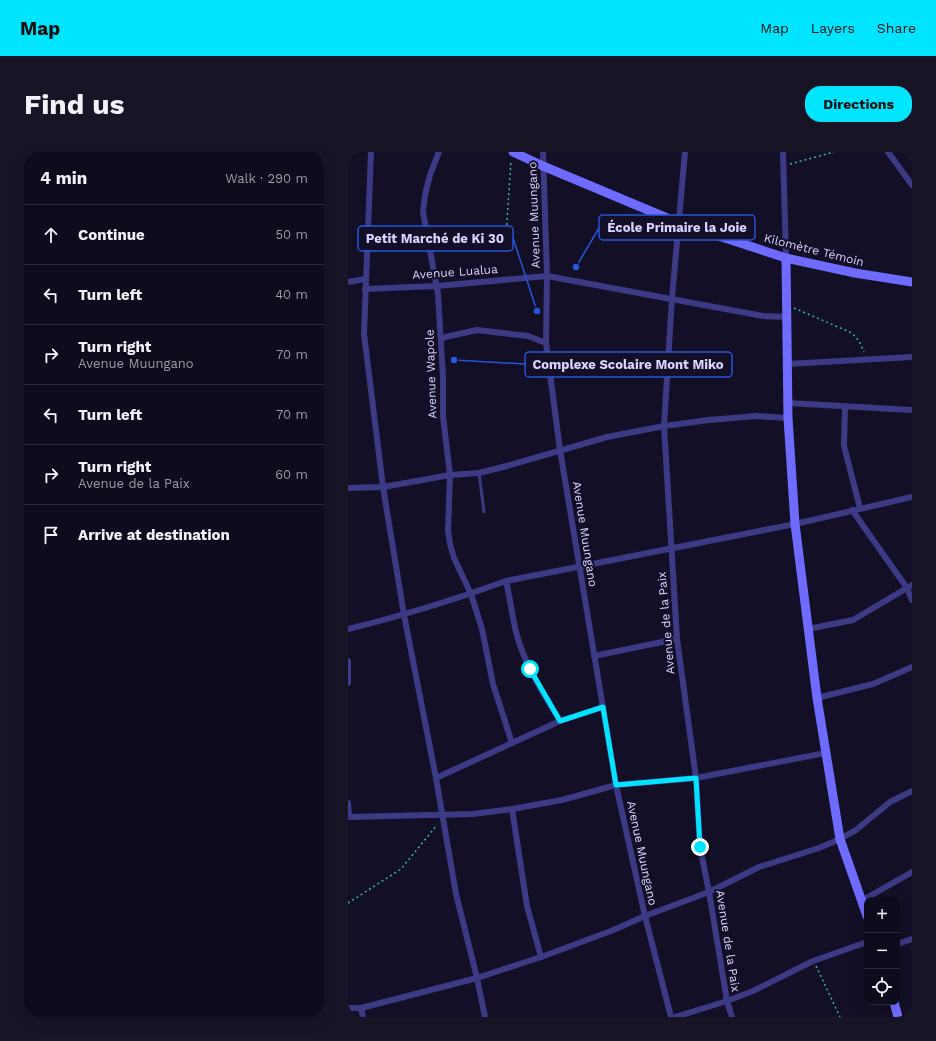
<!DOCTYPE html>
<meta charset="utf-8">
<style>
body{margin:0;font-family:"Work Sans",sans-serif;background:#171425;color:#f1f3f6}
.controls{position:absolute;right:12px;bottom:12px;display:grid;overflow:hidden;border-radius:8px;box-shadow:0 4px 16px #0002}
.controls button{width:36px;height:36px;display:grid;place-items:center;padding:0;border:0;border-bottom:1px solid #2e2b3b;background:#0e0b1c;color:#f1f3f6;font:20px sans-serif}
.stop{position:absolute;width:12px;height:12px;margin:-9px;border:3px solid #00e5ff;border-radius:50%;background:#fff}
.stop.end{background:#00e5ff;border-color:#fff;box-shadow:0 1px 4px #0008}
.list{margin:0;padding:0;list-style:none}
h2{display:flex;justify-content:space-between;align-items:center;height:52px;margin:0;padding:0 16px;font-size:17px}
h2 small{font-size:13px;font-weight:400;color:#9b9ba3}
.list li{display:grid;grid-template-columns:26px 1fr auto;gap:12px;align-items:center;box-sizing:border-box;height:60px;padding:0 16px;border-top:1px solid #2e2b3b}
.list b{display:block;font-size:15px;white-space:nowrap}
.list p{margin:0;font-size:13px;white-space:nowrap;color:#9b9ba3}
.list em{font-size:13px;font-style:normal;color:#9b9ba3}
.icon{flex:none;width:22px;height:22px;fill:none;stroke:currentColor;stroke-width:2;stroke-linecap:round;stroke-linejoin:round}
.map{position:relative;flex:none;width:564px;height:865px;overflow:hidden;border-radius:16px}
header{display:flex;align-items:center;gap:24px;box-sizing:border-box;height:56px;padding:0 20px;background:#00e5ff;color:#111}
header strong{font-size:19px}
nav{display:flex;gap:22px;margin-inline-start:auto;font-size:14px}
.intro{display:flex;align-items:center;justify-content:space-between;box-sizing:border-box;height:96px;padding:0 24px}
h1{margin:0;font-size:28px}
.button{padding:10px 18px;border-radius:16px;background:#00e5ff;color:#111;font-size:14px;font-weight:700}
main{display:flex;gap:24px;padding:0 24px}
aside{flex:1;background:#0e0b1c;border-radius:16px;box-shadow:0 4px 16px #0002}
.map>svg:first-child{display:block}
</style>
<header>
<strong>Map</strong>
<nav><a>Map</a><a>Layers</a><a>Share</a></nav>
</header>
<div class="intro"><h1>Find us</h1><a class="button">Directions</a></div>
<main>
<aside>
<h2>4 min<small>Walk · 290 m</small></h2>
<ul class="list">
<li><svg class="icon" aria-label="ahead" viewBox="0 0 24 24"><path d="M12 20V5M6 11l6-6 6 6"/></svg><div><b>Continue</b></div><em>50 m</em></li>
<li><svg class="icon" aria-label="left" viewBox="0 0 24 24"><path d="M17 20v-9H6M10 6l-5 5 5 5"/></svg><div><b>Turn left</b></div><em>40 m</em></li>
<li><svg class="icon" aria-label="right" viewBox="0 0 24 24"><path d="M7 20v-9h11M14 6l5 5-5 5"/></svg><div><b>Turn right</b><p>Avenue Muungano</p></div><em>70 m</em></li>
<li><svg class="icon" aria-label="left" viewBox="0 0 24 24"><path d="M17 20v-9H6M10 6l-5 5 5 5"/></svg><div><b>Turn left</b></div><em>70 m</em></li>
<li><svg class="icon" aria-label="right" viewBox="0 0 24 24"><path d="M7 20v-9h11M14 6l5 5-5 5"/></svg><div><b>Turn right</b><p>Avenue de la Paix</p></div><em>60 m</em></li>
<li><svg class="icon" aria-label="arrive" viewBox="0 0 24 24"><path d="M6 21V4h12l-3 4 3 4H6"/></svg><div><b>Arrive at destination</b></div></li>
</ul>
</aside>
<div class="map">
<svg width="564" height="865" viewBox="0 0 564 865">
<rect width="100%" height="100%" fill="#130f26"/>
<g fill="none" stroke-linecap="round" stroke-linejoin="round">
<g stroke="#2fb8b0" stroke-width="1.5" stroke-dasharray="2 3" stroke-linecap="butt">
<path d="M442,12L486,0"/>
<path d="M158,83L163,9"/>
<path d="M446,156L504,181L511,189L516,200"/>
<path d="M0,751L53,717L89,673"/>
<path d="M468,814L492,865"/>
</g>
<path stroke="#3d3a85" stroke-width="3" d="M131,321L136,360"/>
<g stroke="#3d3a85" stroke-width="6">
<path d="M23,0L16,182L35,335L56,463L88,626L108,742L129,826L137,865"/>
<path d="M91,0L82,23L77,43L75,60L90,142L95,225V264L102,323L100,379L102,392L106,406L123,442L134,477L145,532L164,591"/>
<path d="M195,0L199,124L198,191L212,298L268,633L297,764L323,865"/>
<path d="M337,0L324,146L316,274L329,487L348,626L352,695L361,740L379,849L384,865"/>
<path d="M435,0L438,106"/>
<path d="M540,0L564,33"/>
<path d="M0,130L17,127"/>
<path d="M17,137L89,134L199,124L415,164L439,165"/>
<path d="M93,186L129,178L180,184L198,191"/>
<path d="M439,212L564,205"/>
<path d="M440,251L564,258"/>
<path d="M497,255L496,294L512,356"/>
<path d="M0,336L35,335L102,323L131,321L159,314L259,285L316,274L361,268L408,264L440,266"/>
<path d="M504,358L559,436L564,448"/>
<path d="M158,429C162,446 164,463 168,480C176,512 195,541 212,569"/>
<path d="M0,477C54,464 106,448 158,429L447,372L564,345"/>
<path d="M460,477L505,468L564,433"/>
<path d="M246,504L329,487"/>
<path d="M0,509V531"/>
<path d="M469,546L525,532L564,515"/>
<path d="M88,626L212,569L255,555"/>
<path d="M0,651L1,665"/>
<path d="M164,657L179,754L193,805"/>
<path d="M0,665L125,662L164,657L214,648L268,633L348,626L477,601"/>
<path d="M513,749L564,720"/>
<path d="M549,792L564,787"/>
<path d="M0,856H13L129,826L193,805L263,779L297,764L361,740L411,715L471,696L492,687L508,678L542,650L564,639"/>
<path d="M13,856L15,865"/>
<path d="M327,865L379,849L405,839L465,809L519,790"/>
</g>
<g stroke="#6f6bff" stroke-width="9">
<path d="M165,0L195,14L331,71L438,106L507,121L564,130"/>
<path d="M438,106L440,266L447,372L469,546L492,687L519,764"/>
<path d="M546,850L550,865"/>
</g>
</g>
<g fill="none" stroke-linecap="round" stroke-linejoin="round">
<path stroke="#00e5ff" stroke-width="5" d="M182,517L212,569L255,555L268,633L348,626L352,695"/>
</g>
<g text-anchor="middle" stroke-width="4" stroke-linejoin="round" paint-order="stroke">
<g font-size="12" fill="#d9d4ff" stroke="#130f26">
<text transform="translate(186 63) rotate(-92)" y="4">Avenue Muungano</text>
<text transform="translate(466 98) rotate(14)" y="4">Kilomètre Témoin</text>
<text transform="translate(107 120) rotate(-4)" y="4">Avenue Lualua</text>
<text transform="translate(83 222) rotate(-92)" y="4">Avenue Wapole</text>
<text transform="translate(237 382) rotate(81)" y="4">Avenue Muungano</text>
<text transform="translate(318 471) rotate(-95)" y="4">Avenue de la Paix</text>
<text transform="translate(294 701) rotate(78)" y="4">Avenue Muungano</text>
<text transform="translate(380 789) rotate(81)" y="4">Avenue de la Paix</text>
</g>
</g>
<path fill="none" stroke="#2655da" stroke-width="1.5" d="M228 115L251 76M189 159L165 86M106 208L177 212"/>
<g fill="#2655da" stroke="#130f26" stroke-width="1.5">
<circle cx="228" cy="115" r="4"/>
<circle cx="189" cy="159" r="4"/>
<circle cx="106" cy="208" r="4"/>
</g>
<g fill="#130f26" stroke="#2655da" stroke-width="1.5">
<rect x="251" y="63" width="156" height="25" rx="4"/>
<rect x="10" y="74" width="155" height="25" rx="4"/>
<rect x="177" y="200" width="207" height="25" rx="4"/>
</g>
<g font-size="13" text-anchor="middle" font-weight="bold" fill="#d9d4ff">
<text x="329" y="80">École Primaire la Joie</text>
<text x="87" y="91">Petit Marché de Ki 30</text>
<text x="280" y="217">Complexe Scolaire Mont Miko</text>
</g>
</svg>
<div class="controls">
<button>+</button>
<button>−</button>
<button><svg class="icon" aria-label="locate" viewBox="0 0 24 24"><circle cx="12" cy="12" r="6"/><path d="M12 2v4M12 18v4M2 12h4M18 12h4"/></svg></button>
</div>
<div class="stop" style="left:182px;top:517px"></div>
<div class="stop end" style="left:352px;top:695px"></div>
</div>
</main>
